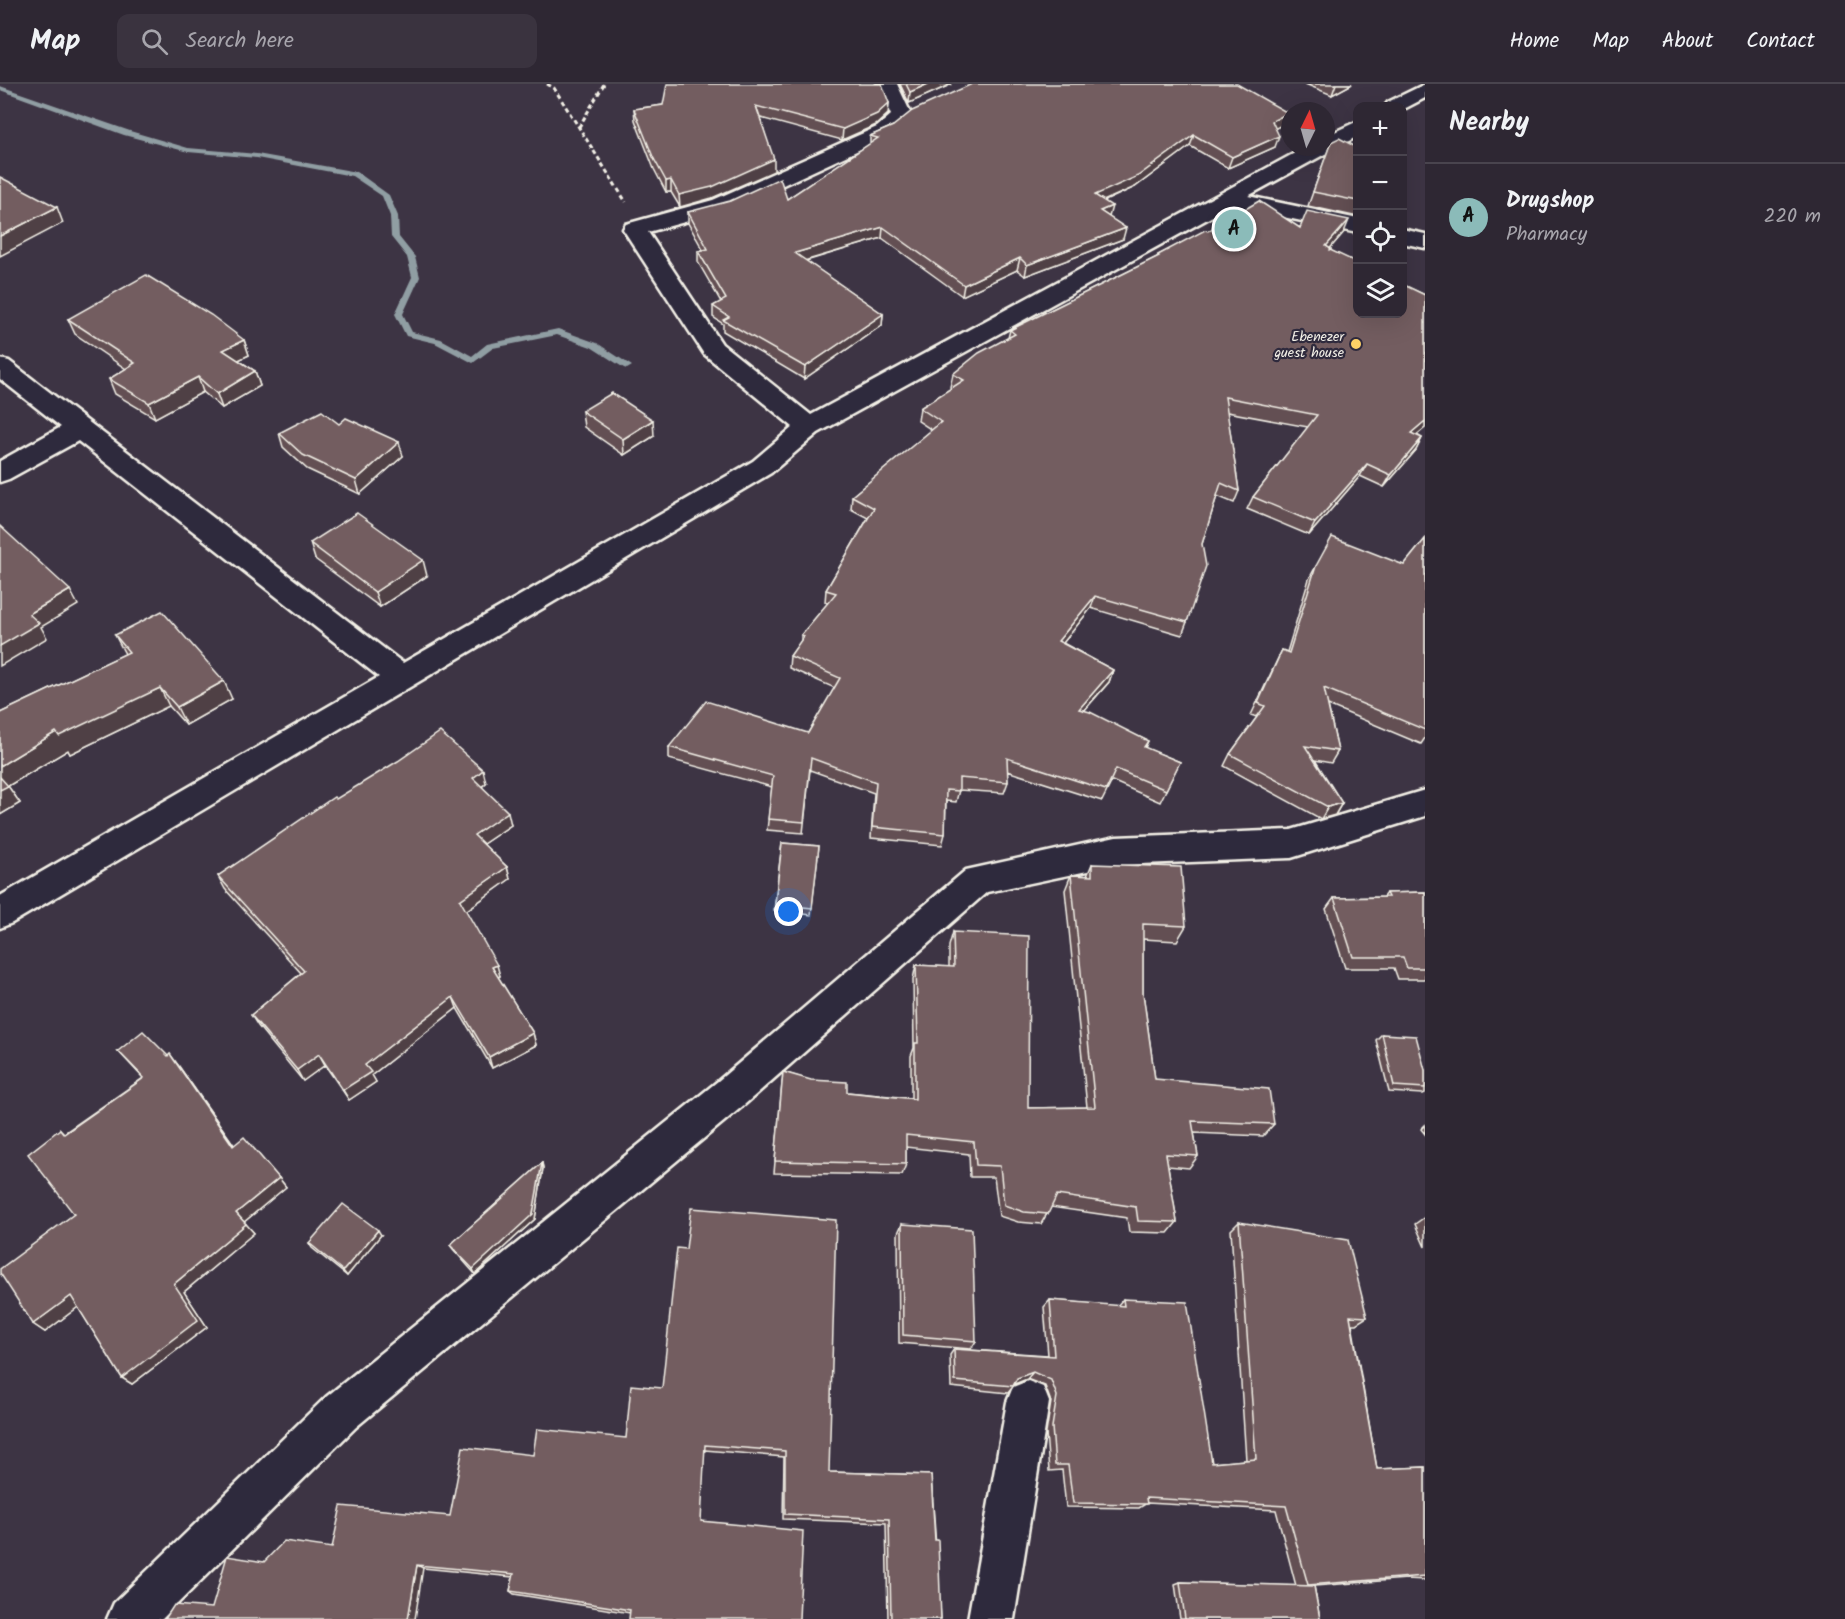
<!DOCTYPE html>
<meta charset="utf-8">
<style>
body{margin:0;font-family:Kalam,sans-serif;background:#3a333f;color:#f1f3f6}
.controls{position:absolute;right:18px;top:18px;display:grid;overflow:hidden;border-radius:12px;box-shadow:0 6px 24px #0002}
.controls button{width:54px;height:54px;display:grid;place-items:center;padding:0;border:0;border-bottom:2px solid #49444e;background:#2e2733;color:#f1f3f6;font:30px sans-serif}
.compass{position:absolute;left:1281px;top:18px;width:54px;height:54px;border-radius:50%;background:#2e2733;box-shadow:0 6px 24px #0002;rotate:5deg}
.you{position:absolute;left:789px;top:828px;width:21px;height:21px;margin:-15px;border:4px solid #fff;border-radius:50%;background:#1a73e8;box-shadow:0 0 0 9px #1a73e833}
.badge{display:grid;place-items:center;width:39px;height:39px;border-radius:50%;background:#8bbbb9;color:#111;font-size:20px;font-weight:700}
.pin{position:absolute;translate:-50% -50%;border:3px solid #fff;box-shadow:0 2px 6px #0006}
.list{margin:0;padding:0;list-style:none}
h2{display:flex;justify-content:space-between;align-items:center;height:78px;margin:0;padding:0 24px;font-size:26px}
h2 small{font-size:20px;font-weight:400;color:#a7a5ac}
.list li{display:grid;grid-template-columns:39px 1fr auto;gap:18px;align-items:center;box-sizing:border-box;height:108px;padding:0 24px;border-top:2px solid #49444e}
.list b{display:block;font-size:22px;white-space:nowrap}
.list p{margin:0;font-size:20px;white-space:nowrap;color:#a7a5ac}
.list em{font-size:20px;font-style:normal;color:#a7a5ac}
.icon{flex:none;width:33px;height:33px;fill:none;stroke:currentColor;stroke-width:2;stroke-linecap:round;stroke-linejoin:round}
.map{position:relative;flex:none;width:1425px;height:1535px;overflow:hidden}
header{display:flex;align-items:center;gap:36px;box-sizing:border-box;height:84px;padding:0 30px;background:#2e2733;border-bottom:2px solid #49444e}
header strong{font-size:28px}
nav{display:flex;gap:33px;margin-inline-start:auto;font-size:21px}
.search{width:420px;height:54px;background:#3a333f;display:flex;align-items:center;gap:15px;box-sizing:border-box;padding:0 21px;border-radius:12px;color:#a7a5ac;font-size:22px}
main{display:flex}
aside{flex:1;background:#2e2733}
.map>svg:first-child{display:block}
</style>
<header>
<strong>Map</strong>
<div class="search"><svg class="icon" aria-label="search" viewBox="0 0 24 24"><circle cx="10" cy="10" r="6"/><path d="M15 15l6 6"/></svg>Search here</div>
<nav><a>Home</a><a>Map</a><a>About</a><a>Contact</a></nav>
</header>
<main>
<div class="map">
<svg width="1425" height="1535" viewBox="0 0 1425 1535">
<rect width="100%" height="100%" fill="#3d3444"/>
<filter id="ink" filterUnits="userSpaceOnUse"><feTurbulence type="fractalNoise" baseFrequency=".0167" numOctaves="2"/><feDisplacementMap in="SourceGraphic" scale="12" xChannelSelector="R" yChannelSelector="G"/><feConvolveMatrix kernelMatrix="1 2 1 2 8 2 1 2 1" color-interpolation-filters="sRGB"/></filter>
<g filter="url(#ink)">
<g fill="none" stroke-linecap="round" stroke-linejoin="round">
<path fill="#909ea3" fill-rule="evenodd" d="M0,2L130,47L188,64L257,70L357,88L389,111L398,132L399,153L415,173L420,193L403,230L412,248L441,255L472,272L487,260L558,245L597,259L632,282L627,285L624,284L591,263L557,251L493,264L473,279L435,259L406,252L395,230L412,193L407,173L391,153L390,132L382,112L352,92L257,74L188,68L124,51L0,6Z"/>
<g stroke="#f4f1e8" stroke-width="5">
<g id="minor">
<path d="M877,0H897L912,32L891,51L729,126L648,148L722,260L811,331L1306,63H1326V52L1358,37V52L1248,112L1358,135V149L1231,122L818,349L771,389L12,839L0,844V812L379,593L78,357L9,395L0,398V377L61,343L0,295V275L9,277L403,579L753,377L793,343L704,270L623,145L626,140L713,116L877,43L891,31Z"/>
<path d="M1425,0V14L1402,26V22H1385L1388,18Z"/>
<path d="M1402,145L1425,150V164L1402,159Z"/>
<path d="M1425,706V732L1291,774L1116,781L987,808L744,1021L356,1343L162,1535H107L114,1519L326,1313L718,997L966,786L1116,753L1291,746Z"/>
<path d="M1028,1297L1043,1303L1049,1318L1014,1535H968L1007,1318L1013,1303Z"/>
</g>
</g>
<g stroke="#f4f1e8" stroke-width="3" stroke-dasharray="4.5 3" stroke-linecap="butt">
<path d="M547,0L554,4L626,118"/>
<path d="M579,43L604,0"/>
</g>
<use href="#minor" fill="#2f2a3d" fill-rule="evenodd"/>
</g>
<g fill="#635053" stroke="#f4f1e8" stroke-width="1.5">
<path d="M900,0H952L909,19Z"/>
<path d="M1305,0H1352L1332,11Z"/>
<path d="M889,19L888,30L876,41L842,56L761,34L774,87L712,114L680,123L671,108H666L654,85L635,36L634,25L663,21Z"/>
<path d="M1284,40L1275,44V63L1228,84L1190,62L1135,103L1105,117L1109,133L1123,155L1025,192L1017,186L962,212L882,154L806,177L883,230L882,241L804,295L723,247V240L713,233V222L721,218L698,178V167L703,166L688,139V128L787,115L870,60V52L893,42Z"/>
<path d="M1331,58L1358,64V133L1308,122Z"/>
<path d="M1300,143L1344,148L1330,164L1331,165V167L1425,211V344L1417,351L1422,354L1416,366L1384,403L1360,392L1309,451L1247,425L1253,413L1308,343L1227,328L1239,407L1234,419L1217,412L1202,460L1187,538L1182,551L1091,524L1063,559L1113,586L1109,598L1084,627L1148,657L1145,664L1180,678L1160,718L1112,697L1102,717L1007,687L1008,698L1004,709L959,706L956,718L946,717L945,750L942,761L871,754L874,709L810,686L803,749L767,746L772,703L669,675V663L808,649L835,604L789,584L790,572L801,557V551L828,519L825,518L826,506L868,434L851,425L852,412L932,346L918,337L920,324L952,304L950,303L953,290L1008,254L1010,246L1157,173L1158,171L1208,147Z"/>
<path d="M68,235L244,256L249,271L238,276L255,287L260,302L222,324L203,308L155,334L115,310L109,295L126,285L75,250Z"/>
<path d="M582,327L654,352L624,371L584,343Z"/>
<path d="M339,340L403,372L360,410L307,385L283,363L279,349Z"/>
<path d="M1425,455V654L1421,660L1328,621L1338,667L1331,679L1315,676L1342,719L1335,731L1321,735L1224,682L1230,670L1257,633L1251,631L1282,566L1287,568L1309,495L1316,482L1404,481Z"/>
<path d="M310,459L427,492L380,523L315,475Z"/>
<path d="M115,551L232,615L186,641L169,622L70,670L68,666L8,702L20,719L0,731V629L125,570Z"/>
<path d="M486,699L482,703L511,741L483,760L507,783L510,795L466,827L500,892L498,893L533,949L536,961L492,984L457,924L372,991L376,998L349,1016L325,981L303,997L258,942L251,931L301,889L225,805L218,792L336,715Z"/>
<path d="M782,759L819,762L811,831L774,826Z"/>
<path d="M1092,780L1186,842L1177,857L1143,855V909L1155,995L1274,1040L1263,1052L1194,1049L1198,1072L1189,1084L1168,1082L1177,1138L1168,1149L1129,1148L1127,1134L1051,1123L1041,1140L1018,1138L999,1132L994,1093H970L969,1070L906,1063V1080L902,1091L774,1089L783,988L847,1008L911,1014V972L914,964L913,895L916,881L949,883V862L953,848L1028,1024L1087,1023L1065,806L1071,791L1087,792Z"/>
<path d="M1425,808V895H1398L1394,884H1345L1326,825L1334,814L1383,813L1386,809Z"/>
<path d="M1382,950L1425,986V1009L1423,1010L1389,1008L1376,956Z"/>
<path d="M118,967L168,972L178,981L234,1061L279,1094L286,1103L244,1138L254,1149L184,1208L207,1243L132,1300L122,1294L78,1223L45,1248L33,1240L74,1130L60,1045L64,1049L143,994Z"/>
<path d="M1425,1041V1050L1421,1045Z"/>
<path d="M542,1079L543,1084L535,1135L475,1190L453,1165L450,1161Z"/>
<path d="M1425,1133V1163L1415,1140Z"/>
<path d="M1239,1138L1367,1233L1356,1240H1352L1377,1385L1425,1383V1496L1407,1495L1314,1502L1320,1535H1180L1175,1500L1180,1498L1296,1502L1276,1426L1147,1419L1139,1424L1066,1423L1062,1386L1049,1387L1046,1349L1051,1318L1045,1302L1027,1295L1015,1300L1008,1309L951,1303L950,1271L954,1265L1048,1271L1044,1223L1050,1216L1117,1222L1123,1215L1212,1379L1246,1376L1231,1146Z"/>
<path d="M902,1140L976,1257L971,1265L899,1259L898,1149Z"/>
<path d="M381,1151L347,1192L312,1164L309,1159Z"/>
<path d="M662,1304L829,1388L931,1391L941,1535H888L886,1439L783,1435L784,1373L705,1366L630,1529L514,1510L510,1507L513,1493L423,1484L212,1524L264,1478L332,1464L450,1432L533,1371L626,1354Z"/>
</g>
<g fill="#504144" stroke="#f4f1e8" stroke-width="1.5">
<path d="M928,0H952L909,19L910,8Z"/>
<path d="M1336,0H1352L1332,11Z"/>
<path d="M889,19L888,30L876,41L842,56L843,45Z"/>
<path d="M1288,29L1284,40L1268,48L1272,37Z"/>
<path d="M1194,51L1190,62L1135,103L1092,122L1095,111Z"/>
<path d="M1279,52L1275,63L1228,84L1232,73Z"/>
<path d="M774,75V87L712,114L680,123L679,111Z"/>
<path d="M671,96V108H666V97Z"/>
<path d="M1112,122L1109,133L1100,127Z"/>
<path d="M57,123L63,139L0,172V152Z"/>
<path d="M1349,136L1344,148L1321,175L1326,162Z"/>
<path d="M883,143L882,154L794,180L795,169Z"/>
<path d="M1126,144L1123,155L1025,192L1027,181Z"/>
<path d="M1020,174L1017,186L962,212L964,201Z"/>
<path d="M883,230L882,241L804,295L805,283Z"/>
<path d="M244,256L249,271L228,281L223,266Z"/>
<path d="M255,287L260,302L222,324L217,310Z"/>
<path d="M198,293L203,308L155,334L149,319Z"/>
<path d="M653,336L654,352L624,371L623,355Z"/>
<path d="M1425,337V344L1404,361L1411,349Z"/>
<path d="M1422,354L1416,366L1384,403L1391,391Z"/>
<path d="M399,358L403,372L360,410L356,396Z"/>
<path d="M1367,380L1360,392L1309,451L1315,439Z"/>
<path d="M423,476L427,492L380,523L375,508Z"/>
<path d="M70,506L78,521L41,543L47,554L0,582V562L29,530Z"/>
<path d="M1095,512L1091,524L1055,569L1058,557Z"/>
<path d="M1113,586L1109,598L1074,637L1079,625Z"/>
<path d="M224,597L232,615L186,641L177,623Z"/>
<path d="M160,604L169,622L70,670L68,666L8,702L20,719L0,731V682L56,648Z"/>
<path d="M483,686L486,699L476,707L473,694Z"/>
<path d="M1342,719L1335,731L1321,735L1328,723Z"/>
<path d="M508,728L511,741L477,764L474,751Z"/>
<path d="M507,783L510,795L464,828L460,816Z"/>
<path d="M497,881L500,892L495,895L492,883Z"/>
<path d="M453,913L457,924L372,991L376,998L349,1016L343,1006L365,981Z"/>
<path d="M533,949L536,961L492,984L489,973Z"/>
<path d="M170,970L178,981L241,1071L233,1062Z"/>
<path d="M319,970L325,981L303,997L297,986Z"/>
<path d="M542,1079L543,1084L535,1135L475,1190L473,1185Z"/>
<path d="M279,1094L286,1103L244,1138L236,1129Z"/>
<path d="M246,1140L254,1149L184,1208L207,1243L132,1300L122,1294L174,1200Z"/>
<path d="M378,1146L381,1151L347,1192L343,1187Z"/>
<path d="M71,1212L82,1220L45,1248L33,1240Z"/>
<path d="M1033,1288L1027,1295L1012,1301L1017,1294Z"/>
<path d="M417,1481L423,1484L415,1535H408Z"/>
</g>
<g fill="#735d61" stroke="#f4f1e8" stroke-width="1.5">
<path d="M667,0H882L889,19L877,30L843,45L756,22L774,75L712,103L679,111L671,96L666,97L653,73L634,25L663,21Z"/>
<path d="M906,0H928L910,8Z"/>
<path d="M972,0H1237L1288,29L1272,37L1279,52L1232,73L1194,51L1138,92L1095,111L1112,122L1100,127L1126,144L1027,181L1020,174L964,201L883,143L795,169L883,230L805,283L723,236L729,233L713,222L726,215L698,167L708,165L688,128L730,117L780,94L787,115L878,54L870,52L893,42L912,27Z"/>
<path d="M1339,54L1358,64V117L1313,108L1331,58Z"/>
<path d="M0,93L57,123L0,152Z"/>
<path d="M1259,117L1300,144L1307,127L1349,136L1326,162L1331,165L1330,166L1358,179V230H1402V200L1425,211V337L1411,349L1422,354L1391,391L1367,380L1315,439L1253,413L1317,331L1225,313L1239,407L1221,399L1202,460L1206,482L1187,538L1095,512L1058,557L1113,586L1079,625L1090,628L1148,657L1144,663L1180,678L1166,706L1116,685L1106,706L1007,674L1008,698L959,694V707L946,706L945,750L872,743L876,698L811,674L804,738L768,735L773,692L669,663L706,617L808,649L840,594L790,572L804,552L801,551L836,509L826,506L874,424L852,412L941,338L920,324L964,296L953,290L979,269L1015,250L1010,246L1159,172L1158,171L1205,146L1208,147Z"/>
<path d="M146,191L211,231L244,256L223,266L255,287L217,310L198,293L149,319L109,295L135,279L68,235Z"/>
<path d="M612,309L653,336L623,355L582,327Z"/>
<path d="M322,327L339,340L346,334L399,358L356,396L303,371L279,349Z"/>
<path d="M357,429L423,476L375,508L310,459Z"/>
<path d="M0,442L70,506L29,530L39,539L0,562Z"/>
<path d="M1332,453L1404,481L1425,455V646L1324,604L1338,667L1305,662L1342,719L1328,723L1230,670L1265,622L1258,619L1282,566L1289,569L1316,482Z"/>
<path d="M162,527L224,597L177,623L160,604L59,652L56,648L0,682V629L129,568L115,551Z"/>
<path d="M440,648L483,686L473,694L508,728L474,751L507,783L460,816L497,881L492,883L533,949L489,973L453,913L365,981L371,988L343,1006L319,970L297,986L251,931L304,887L218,792L334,713L336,715L398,677Z"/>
<path d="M0,693L8,702L0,706Z"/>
<path d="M782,759L819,762L812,824L775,820Z"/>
<path d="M1092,780L1181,783L1186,842L1143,840V909L1155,995L1269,1005L1274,1040L1192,1037L1198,1072L1166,1070L1177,1138L1138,1137L1136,1123L1057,1111L1048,1130L1024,1128L1004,1121L1000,1082L976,1081L974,1058L906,1051V1080L775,1077L783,988L811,996L847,998V1008L915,1015V959H918L916,881L954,883L953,848L1029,852L1028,1024L1095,1023L1071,791L1092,792Z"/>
<path d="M1425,808V884H1407L1403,873H1353L1334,814L1388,813L1386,809Z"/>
<path d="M143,947L168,972L170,970L233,1062L244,1053L279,1094L236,1129L246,1140L174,1200L198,1236L122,1294L71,1212L33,1240L0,1189V1185L74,1130L28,1070L60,1045L64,1050L144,994L118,967Z"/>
<path d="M1382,950L1416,952L1425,986V1004L1394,1002Z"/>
<path d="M542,1079L533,1130L473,1185L450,1161Z"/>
<path d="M343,1120L378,1146L343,1187L309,1159Z"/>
<path d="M691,1124L836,1136L829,1388L931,1391L935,1456H938L941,1535H891L889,1435L785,1430V1367L705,1361L701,1437L803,1447L799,1535H629L630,1526L510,1507L514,1490L417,1481L408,1535H165L174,1521L212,1524L227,1472L264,1478L284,1457L332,1464L341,1422L450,1432L463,1363L533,1371L537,1345L626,1354L631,1301L662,1304L677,1164L686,1165Z"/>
<path d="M1239,1138L1348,1156L1367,1233L1350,1232L1377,1385L1425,1383V1492L1308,1501L1286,1422L1146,1414L1147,1420L1073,1419L1068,1381H1055L1052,1343L1057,1312L1051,1296L1033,1288L1017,1294L1013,1302L955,1297L954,1265L1054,1272L1050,1216L1124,1222L1123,1215L1187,1218L1212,1379L1256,1375Z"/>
<path d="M902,1140L972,1145L976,1257L903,1251Z"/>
<path d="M1180,1498L1314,1502L1320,1535H1185Z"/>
</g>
</g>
<circle fill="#ffd166" stroke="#2f2a3d" stroke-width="2" cx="1356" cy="260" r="6"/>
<g text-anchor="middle" stroke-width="4.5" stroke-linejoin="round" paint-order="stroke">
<g font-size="14" fill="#f4f1e8" stroke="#2f2a3d" text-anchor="end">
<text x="1344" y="257">Ebenezer<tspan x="1344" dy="16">guest house</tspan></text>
</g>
</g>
</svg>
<div class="controls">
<button>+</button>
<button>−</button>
<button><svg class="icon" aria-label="locate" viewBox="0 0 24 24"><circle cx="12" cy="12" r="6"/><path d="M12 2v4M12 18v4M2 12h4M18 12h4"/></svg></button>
<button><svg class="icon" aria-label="layers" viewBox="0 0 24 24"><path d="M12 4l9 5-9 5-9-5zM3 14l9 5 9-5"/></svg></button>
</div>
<svg class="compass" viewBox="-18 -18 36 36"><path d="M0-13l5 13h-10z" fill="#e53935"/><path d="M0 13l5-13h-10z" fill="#a7a5ac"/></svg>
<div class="you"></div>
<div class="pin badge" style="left:1234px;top:145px">A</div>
</div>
<aside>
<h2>Nearby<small></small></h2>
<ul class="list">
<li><span class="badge">A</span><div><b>Drugshop</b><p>Pharmacy</p></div><em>220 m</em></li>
</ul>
</aside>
</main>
